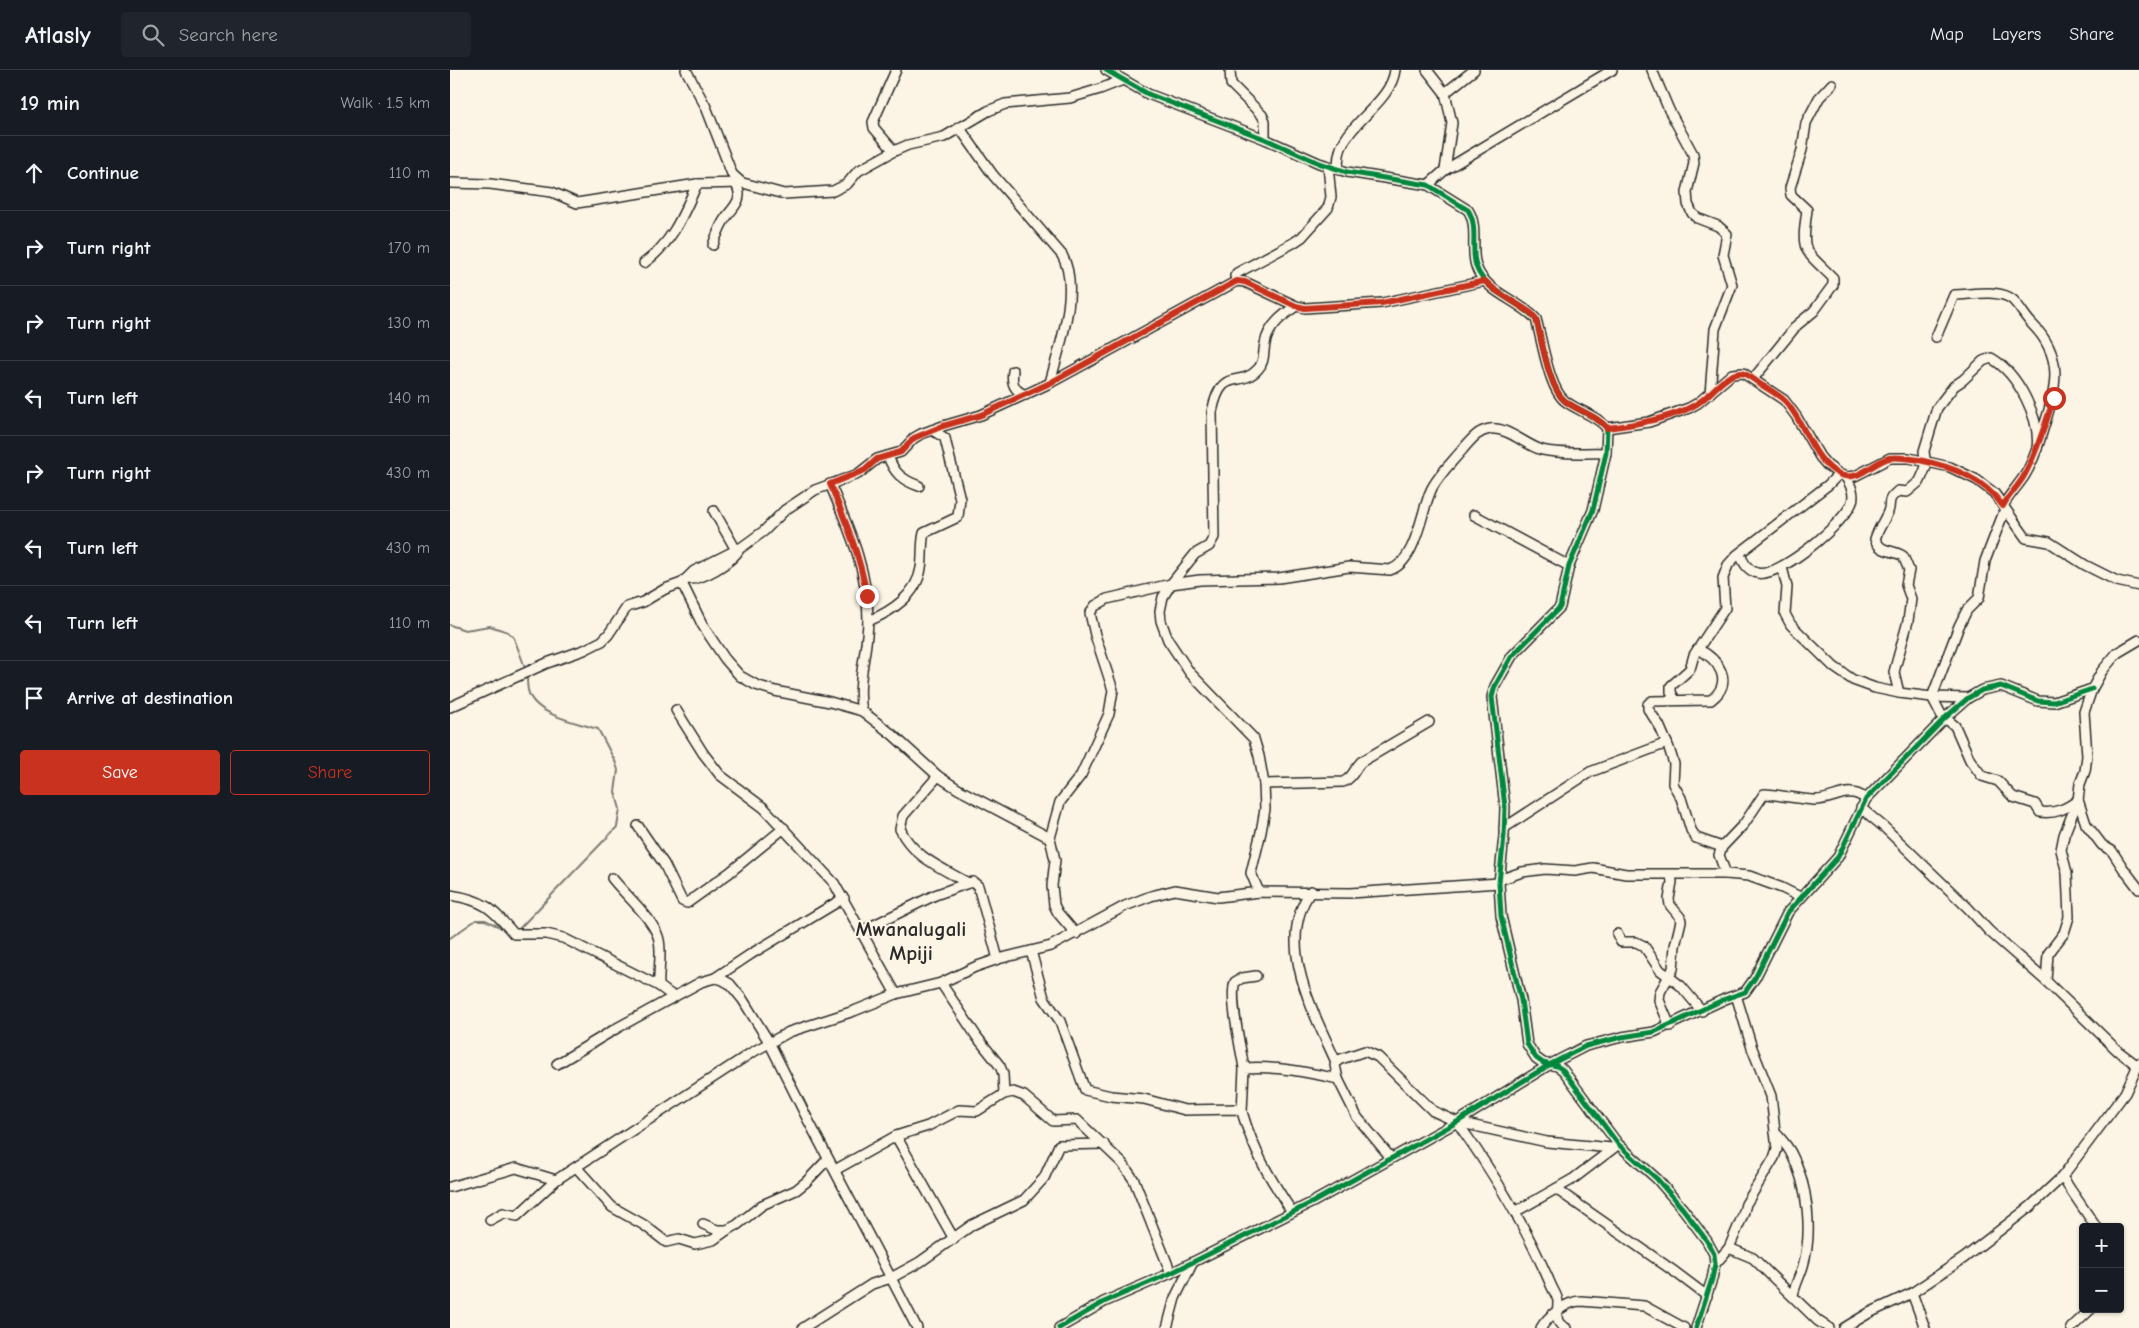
<!DOCTYPE html>
<meta charset="utf-8">
<style>
body{margin:0;font-family:"Comic Neue",sans-serif;background:#20242c;color:#f1f3f6}
.controls{position:absolute;right:15px;bottom:15px;display:grid;overflow:hidden;border-radius:5px;box-shadow:0 1px 4px #0004}
.controls button{width:45px;height:45px;display:grid;place-items:center;padding:0;border:0;border-bottom:1px solid #363941;background:#171b24;color:#f1f3f6;font:25px sans-serif}
.stop{position:absolute;width:15px;height:15px;margin:-11px;border:4px solid #c8321e;border-radius:50%;background:#fff}
.stop.end{background:#c8321e;border-color:#fff;box-shadow:0 1px 5px #0008}
.list{margin:0;padding:0;list-style:none}
h2{display:flex;justify-content:space-between;align-items:center;height:65px;margin:0;padding:0 20px;font-size:21px}
h2 small{font-size:16px;font-weight:400;color:#9ea1a6}
.list li{display:grid;grid-template-columns:32px 1fr auto;gap:15px;align-items:center;box-sizing:border-box;height:75px;padding:0 20px;border-top:1px solid #363941}
.list b{display:block;font-size:19px;white-space:nowrap}
.list em{font-size:16px;font-style:normal;color:#9ea1a6}
.actions{display:flex;gap:10px;padding:15px 20px}
.actions a{flex:1;padding:11px 0;border:1px solid #c8321e;border-radius:5px;text-align:center;font-size:18px;color:#c8321e}
.actions .main{background:#c8321e;color:#fff}
.icon{flex:none;width:28px;height:28px;fill:none;stroke:currentColor;stroke-width:2;stroke-linecap:round;stroke-linejoin:round}
.map{position:relative;flex:none;width:1689px;height:1258px;overflow:hidden}
header{display:flex;align-items:center;gap:30px;box-sizing:border-box;height:70px;padding:0 25px;background:#171b24;border-bottom:1px solid #363941}
header strong{font-size:24px}
nav{display:flex;gap:28px;margin-inline-start:auto;font-size:18px}
.search{width:350px;height:45px;background:#20242c;display:flex;align-items:center;gap:12px;box-sizing:border-box;padding:0 18px;border-radius:5px;color:#9ea1a6;font-size:19px}
main{display:flex}
aside{flex:1;background:#171b24}
.map>svg:first-child{display:block}
</style>
<header>
<strong>Atlasly</strong>
<div class="search"><svg class="icon" aria-label="search" viewBox="0 0 24 24"><circle cx="10" cy="10" r="6"/><path d="M15 15l6 6"/></svg>Search here</div>
<nav><a>Map</a><a>Layers</a><a>Share</a></nav>
</header>
<main>
<aside>
<h2>19 min<small>Walk · 1.5 km</small></h2>
<ul class="list">
<li><svg class="icon" aria-label="ahead" viewBox="0 0 24 24"><path d="M12 20V5M6 11l6-6 6 6"/></svg><div><b>Continue</b></div><em>110 m</em></li>
<li><svg class="icon" aria-label="right" viewBox="0 0 24 24"><path d="M7 20v-9h11M14 6l5 5-5 5"/></svg><div><b>Turn right</b></div><em>170 m</em></li>
<li><svg class="icon" aria-label="right" viewBox="0 0 24 24"><path d="M7 20v-9h11M14 6l5 5-5 5"/></svg><div><b>Turn right</b></div><em>130 m</em></li>
<li><svg class="icon" aria-label="left" viewBox="0 0 24 24"><path d="M17 20v-9H6M10 6l-5 5 5 5"/></svg><div><b>Turn left</b></div><em>140 m</em></li>
<li><svg class="icon" aria-label="right" viewBox="0 0 24 24"><path d="M7 20v-9h11M14 6l5 5-5 5"/></svg><div><b>Turn right</b></div><em>430 m</em></li>
<li><svg class="icon" aria-label="left" viewBox="0 0 24 24"><path d="M17 20v-9H6M10 6l-5 5 5 5"/></svg><div><b>Turn left</b></div><em>430 m</em></li>
<li><svg class="icon" aria-label="left" viewBox="0 0 24 24"><path d="M17 20v-9H6M10 6l-5 5 5 5"/></svg><div><b>Turn left</b></div><em>110 m</em></li>
<li><svg class="icon" aria-label="arrive" viewBox="0 0 24 24"><path d="M6 21V4h12l-3 4 3 4H6"/></svg><div><b>Arrive at destination</b></div></li>
</ul>
<div class="actions"><a class="main">Save</a><a>Share</a></div>
</aside>
<div class="map">
<svg width="1689" height="1258" viewBox="0 0 1689 1258">
<rect width="100%" height="100%" fill="#fcf5e5"/>
<filter id="ink" filterUnits="userSpaceOnUse"><feTurbulence type="fractalNoise" baseFrequency=".02" numOctaves="2"/><feDisplacementMap in="SourceGraphic" scale="10" xChannelSelector="R" yChannelSelector="G"/><feConvolveMatrix kernelMatrix="1 2 1 2 8 2 1 2 1" color-interpolation-filters="sRGB"/></filter>
<g filter="url(#ink)">
<g fill="none" stroke-linecap="round" stroke-linejoin="round">
<g stroke="#7d7b74" stroke-width="2">
<path d="M0,555L15,560L40,556L58,562L64,568L76,600"/>
<path d="M67,861L167,757L170,739L165,722L168,700L165,691L148,659C128,653 83,645 78,620C77,615 77,610 77,604"/>
<path d="M0,868L26,850H35L54,859"/>
</g>
<g stroke="#2b2b2b" stroke-width="12">
<g id="minor">
<path d="M236,0L256,37L282,104L292,113"/>
<path d="M656,0L698,24L815,69L869,93L897,102L978,115L1018,140C1030,158 1018,184 1029,203C1042,225 1070,231 1086,249C1092,270 1099,319 1115,331C1128,341 1146,345 1157,358L1156,383L1143,440L1119,496L1110,537L1062,586L1045,616L1042,627L1055,737L1054,766L1049,813L1051,846L1071,930L1077,974L1086,988L1093,993L1107,996L1113,1000L1168,1074L1207,1109L1233,1139L1257,1171L1264,1184L1265,1194L1262,1209L1246,1258"/>
<path d="M780,0L781,14L812,45L815,51V69"/>
<path d="M977,0L995,23"/>
<path d="M1202,0L1219,40L1243,84L1244,93L1237,122L1238,134L1242,143L1247,148L1268,156L1277,164L1273,185L1282,215L1265,259L1260,324"/>
<path d="M509,57L543,105L612,185C631,219 609,277 600,313"/>
<path d="M444,81L424,58L423,52L446,0"/>
<path d="M889,100C881,58 940,39 945,0"/>
<path d="M995,100L1002,53L995,23L1024,0"/>
<path d="M0,113L40,114L102,122L127,133L247,114L293,113L334,124L383,121L397,114L408,101L444,81L458,75L494,67L538,41L555,34L620,28L650,19L673,10"/>
<path d="M978,115L995,100L1162,0"/>
<path d="M263,175C266,167 269,159 273,152C280,139 297,130 285,113"/>
<path d="M194,193C223,172 233,145 247,114"/>
<path d="M787,211L785,206L787,203L843,173L852,167L878,138L881,127L878,96"/>
<path d="M1486,267L1504,225C1521,225 1550,218 1563,230C1570,237 1575,247 1582,254C1614,286 1607,317 1594,356C1589,373 1584,390 1575,405C1568,416 1559,425 1553,436"/>
<path d="M563,301C561,313 564,321 576,325"/>
<path d="M1303,309L1347,255L1364,241L1383,215V208C1353,178 1351,183 1357,140L1341,125L1340,118L1352,80L1356,53L1369,28L1382,14"/>
<path d="M1157,358L1199,352L1239,338L1248,333L1282,304L1293,303L1334,330L1346,346L1370,387L1377,395L1389,404L1396,407L1405,406L1440,388H1459L1500,397L1527,410L1544,423L1576,468L1599,472L1635,495L1667,511L1689,516"/>
<path d="M438,386C444,403 452,410 469,416"/>
<path d="M380,414C399,459 418,500 418,550C418,580 406,611 412,641"/>
<path d="M264,441L286,480"/>
<path d="M1024,445L1119,496"/>
<path d="M1290,484C1293,492 1297,500 1307,503C1328,509 1396,452 1402,432C1405,422 1400,415 1396,407"/>
<path d="M1332,497L1337,517L1335,544L1341,555L1384,597L1403,610L1425,618L1449,623L1482,627L1518,628"/>
<path d="M236,509C251,511 283,492 290,478"/>
<path d="M232,513L253,556L275,589L290,606L306,615L325,621L380,632L412,641L443,665L488,706L508,719L600,768"/>
<path d="M418,551C441,542 467,525 471,498C473,487 471,475 474,463L508,447L510,429L496,373L495,368L482,360"/>
<path d="M1689,570L1667,583L1652,601L1642,619L1634,642L1637,686L1635,701L1630,714L1628,730L1636,754L1652,775L1662,781L1673,798L1689,819"/>
<path d="M1248,579C1268,589 1285,612 1261,630L1202,631L1198,634V639L1209,655L1219,678L1224,694L1223,714L1231,728L1241,760L1246,768L1272,777"/>
<path d="M1449,623L1444,602L1458,551L1461,529L1456,515L1459,500L1453,486C1442,479 1430,483 1425,469C1428,459 1434,451 1438,442C1442,431 1435,432 1448,421L1457,422L1470,411L1476,397L1474,381L1487,338L1504,316L1513,310L1533,291L1541,288C1568,303 1591,349 1587,379"/>
<path d="M1225,630L1221,622V616L1240,599L1244,585L1275,538L1273,508L1278,495L1287,485L1378,415L1389,404"/>
<path d="M0,637L97,593L134,580L152,571L158,565L177,537L193,532L215,519L232,513L244,501L292,477L314,461L335,440L365,420L408,404L427,389L451,382L464,368L471,364L493,356L531,345L600,313L787,211L795,212L846,236L855,238L932,233L1035,211"/>
<path d="M226,640L253,683L270,705L314,738L384,813L446,924"/>
<path d="M1495,648L1505,656L1520,690L1532,706L1548,711L1563,727L1585,734L1590,742C1605,744 1616,739 1628,730"/>
<path d="M1494,650L1482,627L1509,556L1517,540L1529,528L1535,491L1555,439"/>
<path d="M488,706L453,746L450,759C463,787 492,798 518,813"/>
<path d="M814,714L893,712C903,708 904,699 911,692L979,652"/>
<path d="M1411,738L1435,758L1518,838L1539,861L1596,911L1668,981L1688,996"/>
<path d="M188,756L214,794L232,831L237,833L279,803L334,758"/>
<path d="M1054,758L1140,702L1217,673"/>
<path d="M1276,804L1269,785L1272,777L1294,754L1314,724C1331,725 1348,729 1364,730C1385,731 1396,714 1416,729"/>
<path d="M162,808C175,825 205,850 209,870C212,885 208,901 209,916L224,927"/>
<path d="M1049,810L1072,802L1095,799L1125,801L1143,798L1176,804H1276L1299,806L1332,818L1350,827"/>
<path d="M861,821C824,872 864,943 886,992"/>
<path d="M809,822L801,803L811,762L815,739L814,714L809,686L804,669L740,603L718,570L711,551L710,541L713,527L721,514L745,484L759,476L764,467L762,342C772,294 789,320 808,299C815,292 813,282 815,274C818,256 833,245 846,236"/>
<path d="M0,825C34,830 42,838 64,864H96L113,868L209,916"/>
<path d="M412,861L485,825L518,813L523,812L528,816L548,889"/>
<path d="M626,864L608,843L604,835L602,816L605,790L600,768L610,732L631,705L659,644L663,620L645,565L640,543L645,536L657,529L721,514L750,510L829,508L899,497L940,500C967,491 971,440 982,418C990,403 1003,391 1013,379C1021,370 1027,361 1040,359C1058,357 1075,375 1092,380C1112,385 1136,382 1156,383"/>
<path d="M1167,864L1171,872H1186L1194,876L1210,900L1231,916L1252,941"/>
<path d="M581,881L594,928L610,951L635,1020L661,1026L694,1029L735,1040L788,1039L792,1042C804,1082 819,1107 842,1142"/>
<path d="M265,908L301,884L394,828"/>
<path d="M1596,911L1598,884L1614,863L1619,847L1617,803L1611,780L1614,765L1628,730"/>
<path d="M491,913L527,967L550,996L553,1004L554,1024"/>
<path d="M1220,956L1209,930L1210,922L1223,899L1225,876L1231,851L1230,847L1220,835L1219,829L1222,812L1221,805"/>
<path d="M107,994L167,958L251,912L265,908L273,910L280,914L293,930L319,972L358,1050L441,1208L470,1192L522,1155L574,1130L594,1108L609,1075L654,1074"/>
<path d="M794,998C791,979 779,928 785,912L792,908L806,906"/>
<path d="M888,1009L885,995L888,990L915,981L928,987L983,1041L1007,1052L1097,1072L1162,1078"/>
<path d="M792,1042L794,998C827,996 857,1002 888,1009L907,1047L941,1088"/>
<path d="M1007,1052C1044,1103 1076,1157 1101,1215C1103,1220 1108,1227 1108,1232C1108,1244 1103,1252 1116,1258"/>
<path d="M1325,1062C1330,1068 1337,1075 1341,1083C1358,1114 1363,1163 1353,1196C1350,1206 1345,1215 1343,1225"/>
<path d="M446,1066L504,1169"/>
<path d="M127,1098L162,1137L194,1155L216,1172L229,1169L245,1174L263,1170L277,1160"/>
<path d="M385,1100L446,1066L478,1056L509,1040L527,1041L554,1024L563,1022L574,1026L603,1051L627,1050L672,1093L684,1110L721,1203"/>
<path d="M1612,1107L1646,1157"/>
<path d="M0,1117L66,1098L106,1110L301,983L339,962L404,941L446,924L491,913L525,897L548,889L601,876L675,836L701,826L725,820L768,827L809,822L900,823L1049,813"/>
<path d="M1106,1119L1225,1202L1257,1226"/>
<path d="M1065,1142L1123,1109L1165,1077"/>
<path d="M40,1150L53,1143L67,1146L106,1110"/>
<path d="M253,1154L267,1160H277L287,1155L312,1135L346,1120L356,1112L378,1089"/>
<path d="M1279,1178L1303,1188L1368,1251L1379,1258"/>
<path d="M1265,1194L1279,1178L1293,1145L1296,1134L1324,1088L1327,1079L1321,1026L1302,978L1286,925"/>
<path d="M1462,1223L1475,1258"/>
<path d="M353,1258L422,1214L441,1208L467,1258"/>
<path d="M609,1258L654,1232L721,1203L863,1132L1007,1052L1099,995L1136,976L1172,967L1204,962L1275,929L1295,922L1305,908L1338,842L1388,787L1416,729L1495,648L1518,628L1532,620L1551,616L1588,631L1604,632L1642,619"/>
<path d="M717,1258L725,1228L743,1192"/>
<path d="M1091,1258C1098,1246 1117,1231 1131,1231L1194,1236L1234,1258"/>
<path d="M1394,1258L1419,1243L1462,1223L1514,1188L1581,1136L1612,1107L1675,1023L1689,993"/>
<path d="M1621,1258L1641,1239"/>
</g>
</g>
<use href="#minor" stroke="#fcf5e5" stroke-width="9"/>
<g stroke="#fcf5e5" stroke-width="8">
<g id="cycleway">
<path d="M656,0L698,24L815,69L869,93L897,102L978,115L1018,140C1030,158 1018,184 1029,203C1042,225 1070,231 1086,249C1092,270 1099,319 1115,331C1128,341 1146,345 1157,358L1156,383L1143,440L1119,496L1110,537L1062,586L1045,616L1042,627L1055,737L1054,766L1049,813L1051,846L1071,930L1077,974L1086,988L1093,993L1107,996L1113,1000L1168,1074L1207,1109L1233,1139L1257,1171L1264,1184L1265,1194L1262,1209L1246,1258"/>
<path d="M609,1258L654,1232L721,1203L863,1132L1007,1052L1099,995L1136,976L1172,967L1204,962L1275,929L1295,922L1305,908L1338,842L1388,787L1416,729L1495,648L1518,628L1532,620L1551,616L1588,631L1604,632L1642,619"/>
</g>
</g>
<use href="#cycleway" stroke="#00873e" stroke-width="5"/>
</g>
</g>
<g fill="none" stroke-linecap="round" stroke-linejoin="round" filter="url(#ink)">
<path stroke="#c8321e" stroke-width="6" d="M417,526C410,485 396,452 380,414L415,400L427,389L451,382L464,368L493,356L531,345L600,313L787,211L795,212L846,236L855,238L932,233L1035,211L1045,220L1081,243L1086,249C1092,270 1099,319 1115,331C1128,341 1146,345 1157,358C1183,355 1230,347 1251,331C1262,323 1276,304 1290,303C1297,303 1304,310 1310,314C1318,319 1328,324 1335,331C1356,353 1362,392 1391,405C1409,412 1423,392 1439,388C1448,386 1461,389 1469,390C1503,397 1533,408 1553,436C1559,424 1569,416 1575,404C1588,380 1595,354 1604,328"/>
</g>
<g text-anchor="middle" stroke-width="4.5" stroke-linejoin="round" paint-order="stroke">
<g font-size="21" font-weight="bold" fill="#2b2b2b" stroke="#fcf5e5">
<text x="461" y="866">Mwanalugali<tspan x="461" dy="24">Mpiji</tspan></text>
</g>
</g>
</svg>
<div class="controls">
<button>+</button>
<button>−</button>
</div>
<div class="stop" style="left:1604px;top:328px"></div>
<div class="stop end" style="left:417px;top:526px"></div>
</div>
</main>
